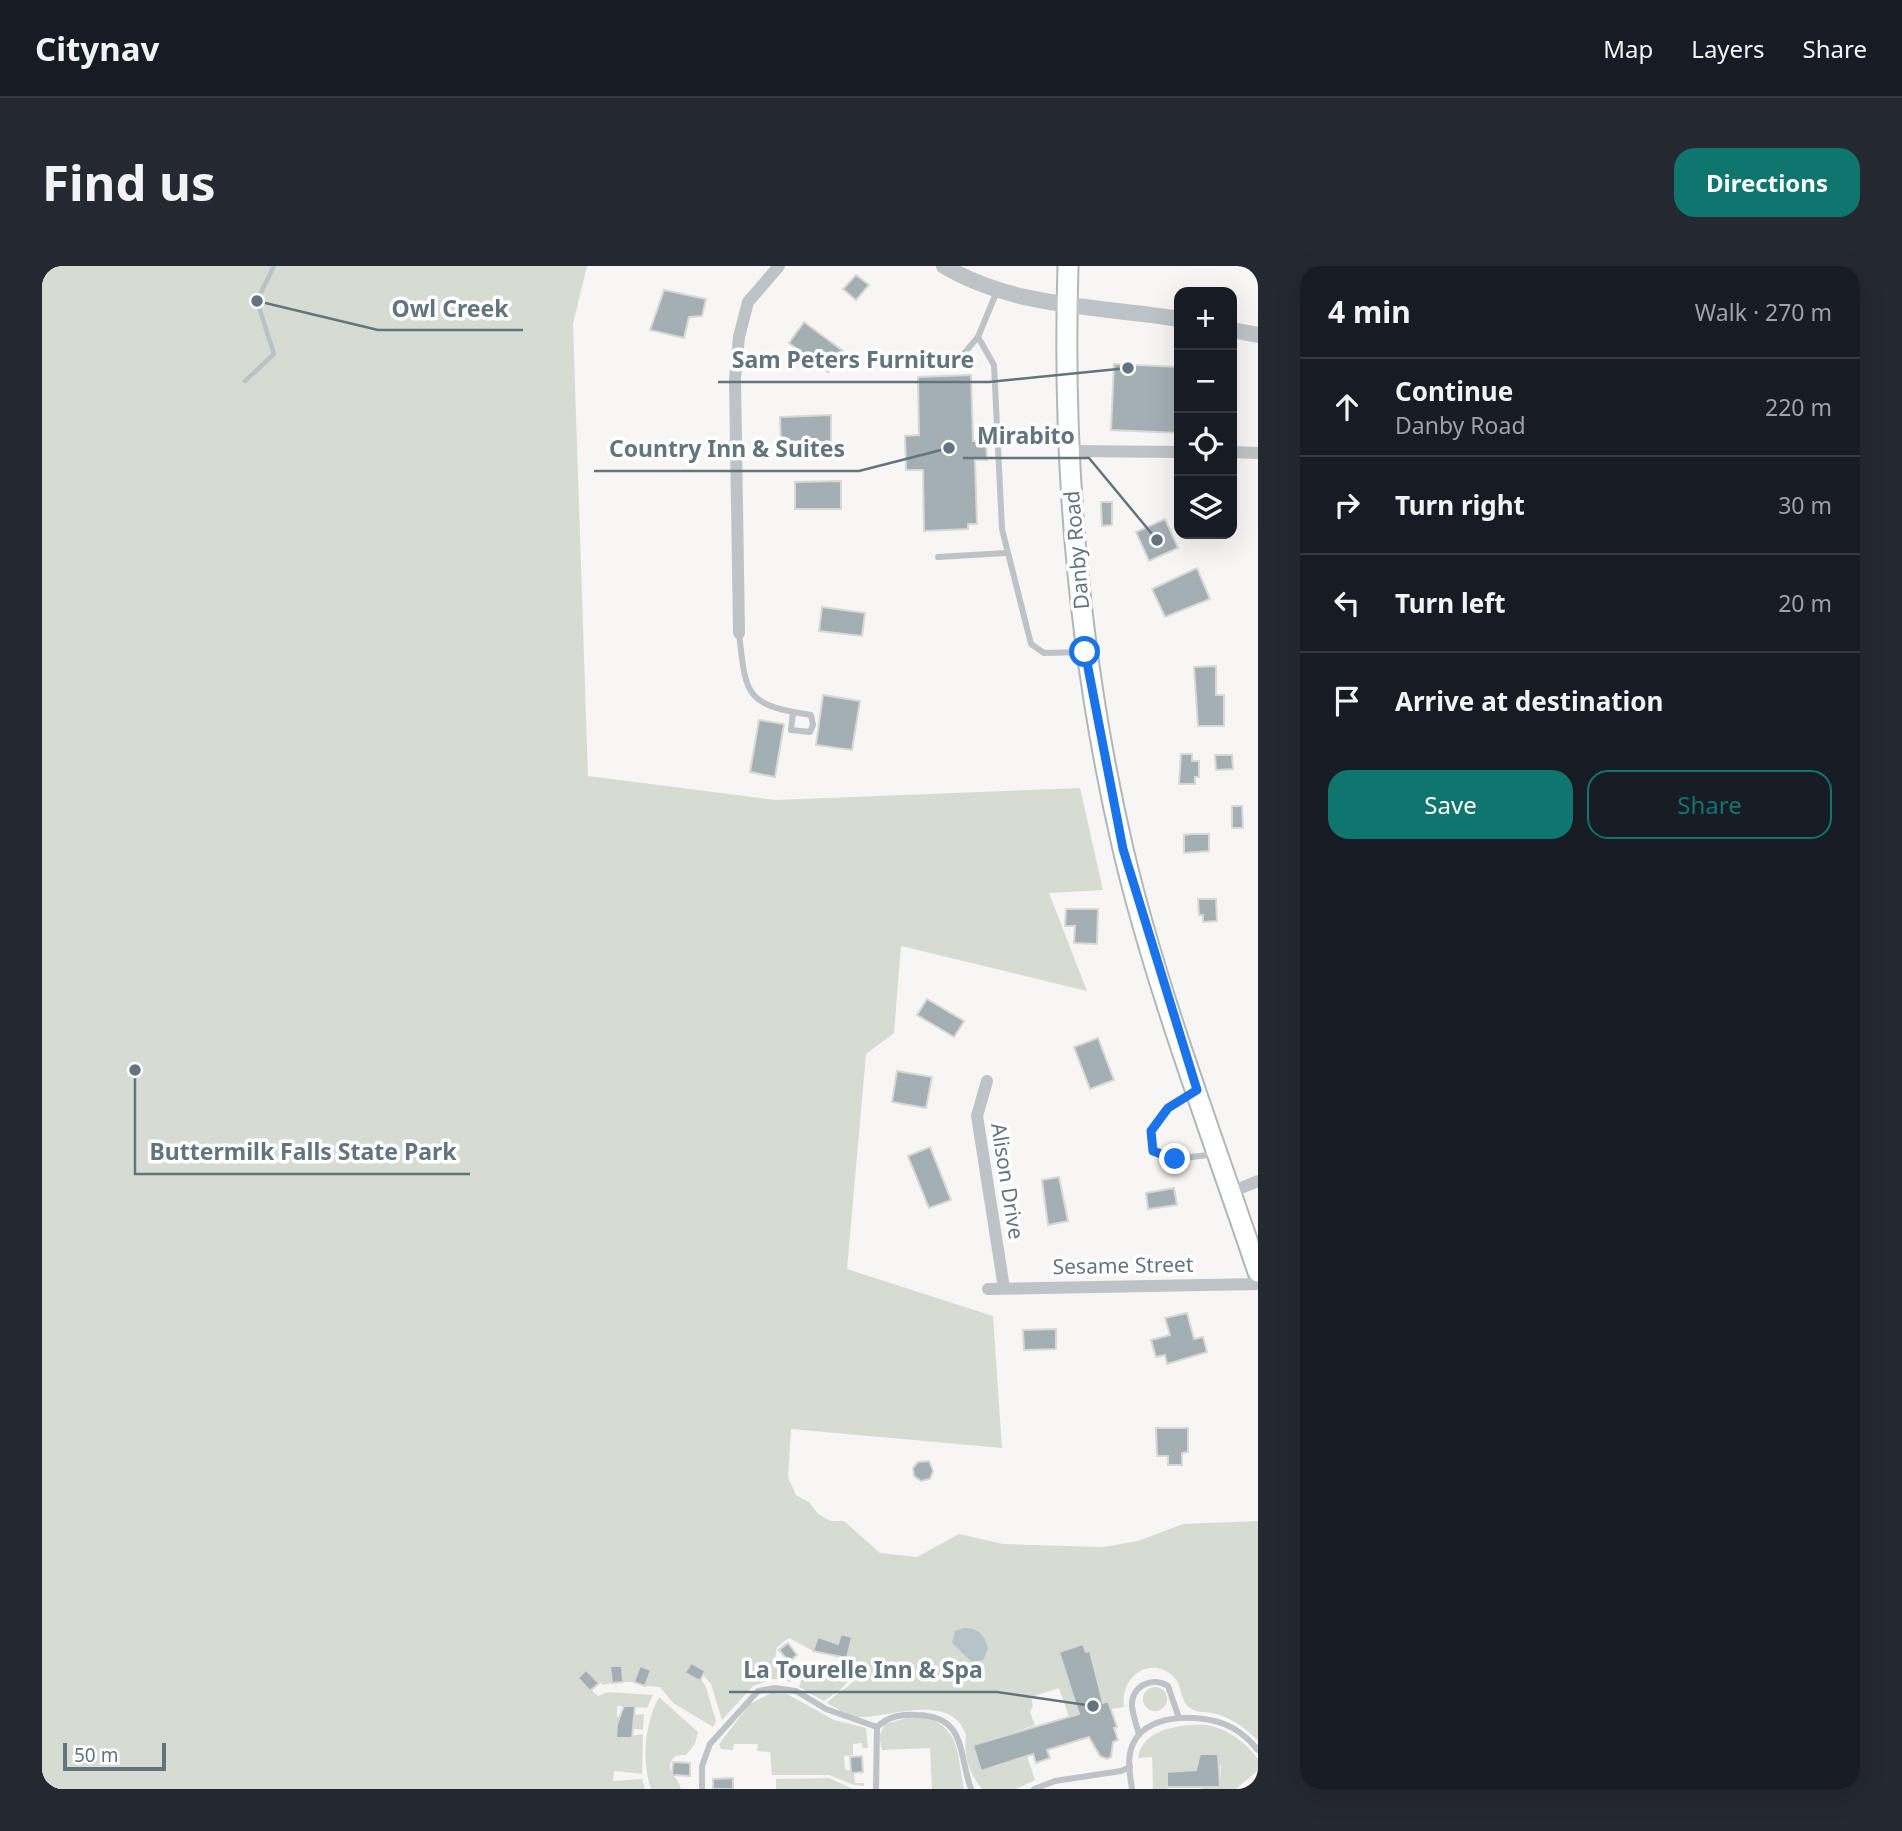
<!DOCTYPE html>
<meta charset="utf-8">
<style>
body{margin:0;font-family:"Noto Sans",sans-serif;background:#242831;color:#f1f3f6}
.controls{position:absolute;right:21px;top:21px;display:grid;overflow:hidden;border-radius:14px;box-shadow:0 7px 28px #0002}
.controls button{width:63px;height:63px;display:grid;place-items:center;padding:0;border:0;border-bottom:2px solid #363941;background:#171b24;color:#f1f3f6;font:35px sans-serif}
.scale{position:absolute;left:21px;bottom:18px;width:103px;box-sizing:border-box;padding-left:7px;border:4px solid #62757e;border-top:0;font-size:19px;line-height:24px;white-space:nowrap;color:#62757e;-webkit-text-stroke:5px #fff;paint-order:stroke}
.stop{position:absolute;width:21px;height:21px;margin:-16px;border:5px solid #1a73e8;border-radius:50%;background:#fff}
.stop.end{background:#1a73e8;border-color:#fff;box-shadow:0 2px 7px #0008}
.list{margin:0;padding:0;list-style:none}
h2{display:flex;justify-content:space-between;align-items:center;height:91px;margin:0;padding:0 28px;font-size:30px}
h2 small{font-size:23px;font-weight:400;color:#9ea1a6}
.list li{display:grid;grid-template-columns:46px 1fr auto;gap:21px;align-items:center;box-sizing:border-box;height:98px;padding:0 28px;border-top:2px solid #363941}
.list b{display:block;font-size:26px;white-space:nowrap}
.list p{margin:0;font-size:23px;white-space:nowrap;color:#9ea1a6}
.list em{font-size:23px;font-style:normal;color:#9ea1a6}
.actions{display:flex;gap:14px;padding:21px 28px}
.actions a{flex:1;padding:16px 0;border:2px solid #0f766e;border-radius:21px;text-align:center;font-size:24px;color:#0f766e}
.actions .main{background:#0f766e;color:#fff}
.icon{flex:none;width:38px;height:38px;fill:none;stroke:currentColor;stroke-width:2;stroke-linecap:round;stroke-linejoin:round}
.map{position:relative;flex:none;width:1216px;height:1523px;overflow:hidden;border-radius:21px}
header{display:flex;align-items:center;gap:42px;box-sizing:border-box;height:98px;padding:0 35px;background:#171b24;border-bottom:2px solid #363941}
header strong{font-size:33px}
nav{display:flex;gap:38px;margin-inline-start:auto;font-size:24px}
.intro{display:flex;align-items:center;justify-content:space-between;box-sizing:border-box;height:168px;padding:0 42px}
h1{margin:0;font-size:49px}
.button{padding:18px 32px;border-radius:21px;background:#0f766e;color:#fff;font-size:24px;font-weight:700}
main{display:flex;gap:42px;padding:0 42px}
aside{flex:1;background:#171b24;border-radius:21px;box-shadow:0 7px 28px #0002}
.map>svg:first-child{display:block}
</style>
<header>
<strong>Citynav</strong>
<nav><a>Map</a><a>Layers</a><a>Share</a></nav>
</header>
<div class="intro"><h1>Find us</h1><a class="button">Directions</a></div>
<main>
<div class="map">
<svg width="1216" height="1523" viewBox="0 0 1216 1523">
<rect width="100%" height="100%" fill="#f7f6f4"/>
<g fill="#d7dcd3">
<path d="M0,0H545L531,58L546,510L733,534L1038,522L1061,624L1007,627L1045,725L859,680L852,767L824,788L805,1003L951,1050L960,1182L749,1163L746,1211L754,1229L768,1237L776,1248L789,1255H802L838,1287L875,1291L917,1268L961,1278L1062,1281L1096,1275L1141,1258L1216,1255V1475C1205,1463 1190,1452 1174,1448C1166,1445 1156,1448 1148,1442C1137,1434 1141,1418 1130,1409C1104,1389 1078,1414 1082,1441L1069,1443L1066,1435L1061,1437L1048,1385L1044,1386L1041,1378L1017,1386L1037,1448L1027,1451L1017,1422L989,1431L991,1440L988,1446L993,1459L931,1479L940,1505L985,1490L993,1514L974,1523H940C926,1506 922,1490 924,1469C909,1424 845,1453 815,1451C803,1449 795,1442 785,1437C798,1423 816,1420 819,1398L805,1392L810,1371L799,1368L794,1389L776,1372L771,1385L747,1372L735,1381L733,1393L752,1404L749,1416L732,1413L711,1420L680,1454L669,1418L661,1409L663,1405L649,1397L643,1407L659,1413L664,1421L674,1455L671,1461L631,1437L618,1421L603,1420L609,1404L598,1400L592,1416H581L580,1400H569L570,1417L561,1419L544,1404L536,1412L556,1430L566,1426L611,1429L605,1442L575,1440V1451L602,1448L601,1464L575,1460V1472L601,1468L600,1508L572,1505L571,1515L600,1513L603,1523H0Z"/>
<path d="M796,1396L809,1400L812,1409L799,1423L782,1435L757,1421L764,1400Z"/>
<circle cx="1113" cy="1433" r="12"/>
<path d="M729,1427L745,1428L792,1454L824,1462L826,1482H820V1477L811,1478V1489L802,1490L803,1503L812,1507L813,1517H822V1520L812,1519L787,1509H730L728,1486L715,1485L716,1478H692L691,1484L679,1483L677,1478L708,1438Z"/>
<path d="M617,1431L656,1466L653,1478L644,1489L633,1490C620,1506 636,1509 639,1523H609C599,1494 603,1457 617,1431Z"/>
<path d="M882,1451C919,1461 915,1490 922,1523H890L888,1482L840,1484L837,1470L843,1458L865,1452Z"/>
<path d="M1165,1459C1186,1463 1203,1476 1216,1493V1504L1194,1523H1160V1520H1178L1179,1500L1154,1497V1504L1126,1506L1125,1523H1111L1110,1491L1096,1492C1100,1462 1141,1458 1165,1459Z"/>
<path d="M787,1512L811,1523H734V1513Z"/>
</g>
<path fill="#b7c4c7" d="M922,1362C937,1362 943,1370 946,1383L941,1394L930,1396L910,1377L913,1365Z"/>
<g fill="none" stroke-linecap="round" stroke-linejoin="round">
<path stroke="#b7c4c7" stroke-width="4.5" d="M203,115L232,88L215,35L232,0"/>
</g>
<g fill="#a4afb3" stroke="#d8d8d6" stroke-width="2">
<path d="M814,9L827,19L814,34L801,23Z"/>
<path d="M622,24L664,33L660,50L647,51L642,72L608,64Z"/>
<path d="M762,56L801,85L786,106L747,77Z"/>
<path d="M1072,98L1137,101V167L1069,164Z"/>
<path d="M929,109L931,175H944L945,194H933L935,258H926V263L882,265L881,204H864L863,170L877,169L876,111Z"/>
<path d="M789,149V179L739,180L738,151Z"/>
<path d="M799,215V243H753V216Z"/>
<path d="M1059,236H1070V259L1060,260Z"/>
<path d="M1123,253L1136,282L1107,295L1094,266Z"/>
<path d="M1155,302L1168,333L1123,351L1110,323Z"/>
<path d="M780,341L823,347L820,370L777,365Z"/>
<path d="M1174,400V429H1182V460H1156L1152,401Z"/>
<path d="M781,429L818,435L810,484L774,479Z"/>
<path d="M717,454L742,458L733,511L708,506Z"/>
<path d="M1139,488H1150V495H1157V511H1153V518H1137Z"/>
<path d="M1173,489H1190L1191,503L1174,504Z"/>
<path d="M1190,540H1200L1201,562H1190Z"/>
<path d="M1150,568H1167V585L1142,587V569Z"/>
<path d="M1156,633H1174L1175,655L1161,656V649H1157Z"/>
<path d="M1024,643H1056L1055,678L1032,677L1033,660H1023Z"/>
<path d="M885,733L922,755L912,771L875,749Z"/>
<path d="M1056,772L1072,814L1048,823L1032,781Z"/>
<path d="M855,805L890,811L884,842L850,836Z"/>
<path d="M888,881L909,934L887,942L866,890Z"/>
<path d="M1017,911L1026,955L1006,959L1000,914Z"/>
<path d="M1132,922L1135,939L1106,943L1104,927Z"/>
<path d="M1145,1047L1152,1073L1161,1071L1165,1086L1125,1098L1123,1089L1114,1091L1109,1074L1128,1069L1123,1052Z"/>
<path d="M1014,1063V1083L982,1084L981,1064Z"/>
<path d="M1114,1162H1146V1186L1140,1187V1199H1126V1190H1115Z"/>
<path d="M887,1195L891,1205L888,1213L879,1215L872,1210L871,1202L876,1196Z"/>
<path d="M799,1368L810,1371L805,1392L771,1385L776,1371L796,1378Z"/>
<path d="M746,1377L755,1389L747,1396L737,1384Z"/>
<path d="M1041,1378L1044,1386L1048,1385L1061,1437L1066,1435L1075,1461L1072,1462L1076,1474L1071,1476L1069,1491L1065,1493L1058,1490L1047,1471L1005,1484L1008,1492L994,1497L991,1488L939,1505L931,1479L1037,1448L1017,1386Z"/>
<path d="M649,1397L663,1405L658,1415L643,1407Z"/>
<path d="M568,1400H580L581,1416L570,1417Z"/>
<path d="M598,1400L609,1404L603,1420L592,1416Z"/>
<path d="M544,1404L557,1417L548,1425L536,1412Z"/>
<path d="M582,1440H593L590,1472H574L575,1458Z"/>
<path d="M1158,1488H1176L1178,1521H1125V1506L1154,1504Z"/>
<path d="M820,1490L821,1506L809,1507L808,1491Z"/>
<path d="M631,1496L648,1497V1510L630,1509Z"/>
<path d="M691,1512V1523H671V1513Z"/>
</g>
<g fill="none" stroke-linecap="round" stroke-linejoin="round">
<g stroke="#b0b7ba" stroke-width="23">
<path id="secondary" d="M1026,0C1020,195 1037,393 1081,583C1114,723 1170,869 1216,1006"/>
</g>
<g stroke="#bdc3c6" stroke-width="6">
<path d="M955,25L936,71L952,99L960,263L989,378L1002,387L1041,386"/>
<path d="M919,91L936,71"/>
<path d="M896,291L964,287"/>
<path d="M697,367C704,430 703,439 769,449L771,459L768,466L749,464L751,447"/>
<path d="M1151,827C1130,840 1101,856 1111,885L1133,893L1174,888"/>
<path d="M1097,1469C1095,1460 1091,1450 1090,1440C1089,1420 1110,1410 1126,1420L1137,1452"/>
<path d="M660,1523V1500L668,1478L716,1425L733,1422L754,1425L784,1443L835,1461"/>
<path d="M834,1523L835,1461C847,1450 859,1448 875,1449C924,1450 916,1486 929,1523"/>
<path d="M992,1523L1013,1515L1079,1505L1088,1501"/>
<path d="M1090,1523C1088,1510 1085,1493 1090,1480C1103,1447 1155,1448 1182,1458C1196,1463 1207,1473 1216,1484"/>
<path d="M1207,1523L1216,1515"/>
</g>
<g stroke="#bdc3c6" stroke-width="12">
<path d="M1028,185L1137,186"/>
<path d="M1190,186L1216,187"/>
<path d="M697,367L693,113L697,71L706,36L737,0"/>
<path d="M945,815L935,850L962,1022"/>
<path d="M1189,926L1216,915"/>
<path d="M946,1023L1216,1018"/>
</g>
<g stroke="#bdc3c6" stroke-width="16">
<path d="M902,0C972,42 1058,40 1137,53"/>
<path d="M1190,64L1216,69"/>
</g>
<use href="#secondary" stroke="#fff" stroke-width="19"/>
</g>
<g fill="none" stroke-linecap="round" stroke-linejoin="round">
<path stroke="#1a73e8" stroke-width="9" d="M1043,386L1081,583L1155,824L1126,842L1109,865L1111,885L1133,893"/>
</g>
<g text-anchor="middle" stroke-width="7" stroke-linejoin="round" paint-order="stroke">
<g font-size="21" fill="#62757e" stroke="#fff">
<text transform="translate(1035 284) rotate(-95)" y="7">Danby Road</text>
<text transform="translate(965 915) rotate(81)" y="7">Alison Drive</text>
<text transform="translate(1081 1000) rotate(-1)" y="7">Sesame Street</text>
</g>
</g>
<path fill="none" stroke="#62757e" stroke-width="2.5" d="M215 35L336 64H481M1086 102L947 116H676M1115 274L1047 192H921M907 182L817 205H552M93 804L93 908H428M1051 1440L955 1426H687"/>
<g fill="#62757e" stroke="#fff" stroke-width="2.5">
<circle cx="215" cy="35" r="7"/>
<circle cx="1086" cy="102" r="7"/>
<circle cx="1115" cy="274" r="7"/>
<circle cx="907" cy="182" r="7"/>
<circle cx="93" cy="804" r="7"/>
<circle cx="1051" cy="1440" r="7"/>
</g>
<g font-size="23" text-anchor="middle" font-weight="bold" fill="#62757e" stroke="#fff" stroke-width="7" stroke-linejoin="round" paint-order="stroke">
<text x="408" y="51">Owl Creek</text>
<text x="811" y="102">Sam Peters Furniture</text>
<text x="984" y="178">Mirabito</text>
<text x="685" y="191">Country Inn &amp; Suites</text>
<text x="261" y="894">Buttermilk Falls State Park</text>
<text x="821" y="1412">La Tourelle Inn &amp; Spa</text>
</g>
</svg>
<div class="controls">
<button>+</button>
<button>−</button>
<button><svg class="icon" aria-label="locate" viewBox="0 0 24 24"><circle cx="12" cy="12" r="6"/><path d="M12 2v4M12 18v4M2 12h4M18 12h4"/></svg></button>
<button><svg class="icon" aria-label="layers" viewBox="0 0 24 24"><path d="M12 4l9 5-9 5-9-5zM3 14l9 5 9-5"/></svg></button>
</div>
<div class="scale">50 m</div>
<div class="stop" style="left:1043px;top:386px"></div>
<div class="stop end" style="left:1133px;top:893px"></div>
</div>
<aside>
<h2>4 min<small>Walk · 270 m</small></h2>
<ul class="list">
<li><svg class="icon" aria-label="ahead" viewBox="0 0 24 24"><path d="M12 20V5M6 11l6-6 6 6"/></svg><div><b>Continue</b><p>Danby Road</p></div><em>220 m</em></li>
<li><svg class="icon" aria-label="right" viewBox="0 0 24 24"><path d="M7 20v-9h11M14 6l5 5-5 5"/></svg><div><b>Turn right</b></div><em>30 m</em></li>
<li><svg class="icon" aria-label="left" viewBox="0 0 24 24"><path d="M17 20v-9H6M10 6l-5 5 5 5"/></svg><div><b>Turn left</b></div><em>20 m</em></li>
<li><svg class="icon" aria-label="arrive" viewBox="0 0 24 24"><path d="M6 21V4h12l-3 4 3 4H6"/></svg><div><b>Arrive at destination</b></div></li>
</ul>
<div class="actions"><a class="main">Save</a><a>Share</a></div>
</aside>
</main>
